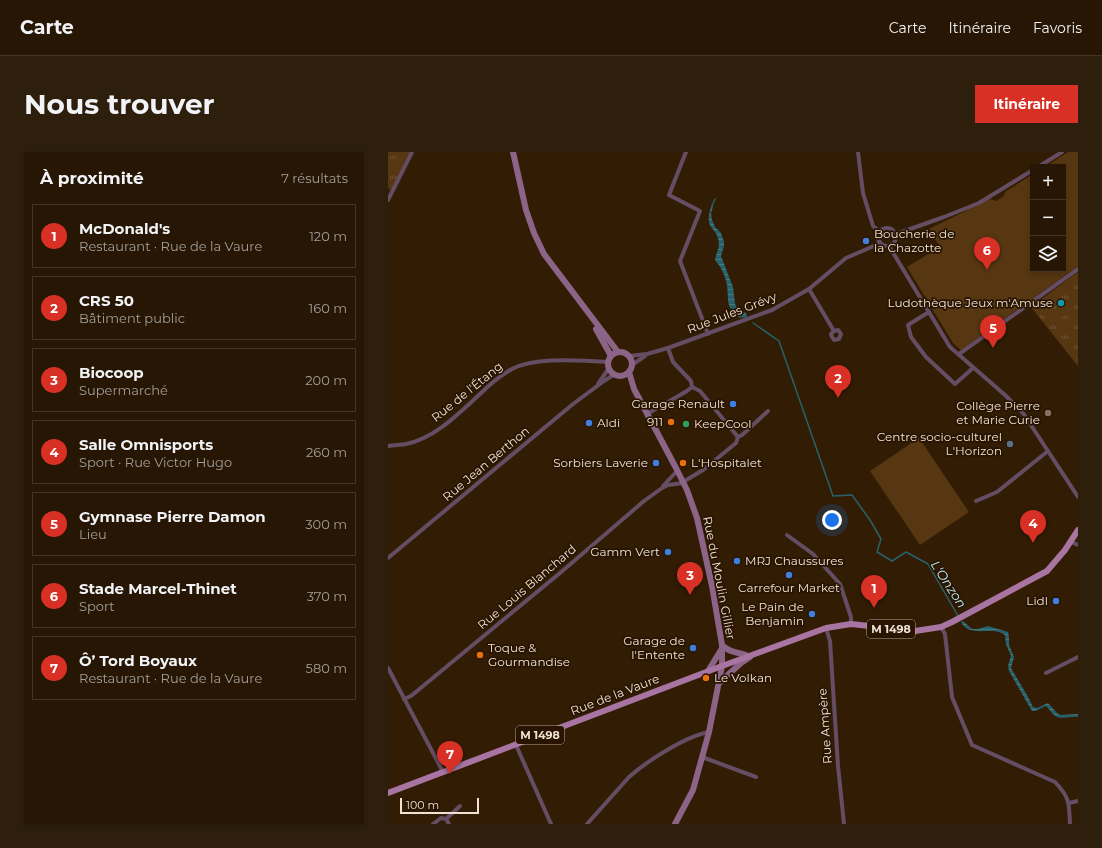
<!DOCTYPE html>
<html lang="fr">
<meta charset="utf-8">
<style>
body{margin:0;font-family:Montserrat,sans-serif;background:#2e1f0d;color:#f1f3f6}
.controls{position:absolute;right:12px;top:12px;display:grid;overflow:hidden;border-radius:0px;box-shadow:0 2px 6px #0003}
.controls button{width:36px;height:36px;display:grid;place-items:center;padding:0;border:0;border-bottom:1px solid #423525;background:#261603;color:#f1f3f6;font:20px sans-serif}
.scale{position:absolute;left:12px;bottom:10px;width:79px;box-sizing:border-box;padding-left:4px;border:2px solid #f1e3d4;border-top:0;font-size:11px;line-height:14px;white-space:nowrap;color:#f1e3d4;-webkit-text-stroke:3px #281400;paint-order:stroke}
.you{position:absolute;left:444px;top:368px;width:14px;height:14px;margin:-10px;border:3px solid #fff;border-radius:50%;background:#1a73e8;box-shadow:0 0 0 6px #1a73e833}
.badge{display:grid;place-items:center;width:26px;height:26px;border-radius:50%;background:#d93025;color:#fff;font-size:13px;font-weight:700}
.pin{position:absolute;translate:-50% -33px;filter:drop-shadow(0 1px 2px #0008)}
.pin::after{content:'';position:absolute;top:21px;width:14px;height:12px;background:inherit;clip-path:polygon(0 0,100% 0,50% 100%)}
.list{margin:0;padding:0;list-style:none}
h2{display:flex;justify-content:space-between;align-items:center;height:52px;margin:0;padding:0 16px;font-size:17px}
h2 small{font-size:13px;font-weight:400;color:#a49f9a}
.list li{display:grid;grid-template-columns:26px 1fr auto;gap:12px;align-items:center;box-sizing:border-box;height:64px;margin:0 8px 8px;padding:0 8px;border:1px solid #423525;border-radius:0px}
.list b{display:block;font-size:15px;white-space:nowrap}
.list p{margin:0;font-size:13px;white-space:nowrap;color:#a49f9a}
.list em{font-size:13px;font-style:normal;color:#a49f9a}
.icon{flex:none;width:22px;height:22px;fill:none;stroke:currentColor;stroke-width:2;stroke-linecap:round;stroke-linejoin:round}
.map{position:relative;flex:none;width:690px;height:672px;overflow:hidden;border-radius:0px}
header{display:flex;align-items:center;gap:24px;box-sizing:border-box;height:56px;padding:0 20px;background:#261603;border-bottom:1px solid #423525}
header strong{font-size:19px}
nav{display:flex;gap:22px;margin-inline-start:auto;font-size:14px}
.intro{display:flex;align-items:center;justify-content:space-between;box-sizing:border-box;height:96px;padding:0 24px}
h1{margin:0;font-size:28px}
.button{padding:10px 18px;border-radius:0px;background:#d93025;color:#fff;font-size:14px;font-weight:700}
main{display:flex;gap:24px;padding:0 24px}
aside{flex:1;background:#261603;border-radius:0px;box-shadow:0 2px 6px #0003}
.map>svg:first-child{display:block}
</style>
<header>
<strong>Carte</strong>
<nav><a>Carte</a><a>Itinéraire</a><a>Favoris</a></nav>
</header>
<div class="intro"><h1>Nous trouver</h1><a class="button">Itinéraire</a></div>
<main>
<aside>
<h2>À proximité<small>7 résultats</small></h2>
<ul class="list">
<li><span class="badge">1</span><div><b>McDonald's</b><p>Restaurant · Rue de la Vaure</p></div><em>120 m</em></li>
<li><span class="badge">2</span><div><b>CRS 50</b><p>Bâtiment public</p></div><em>160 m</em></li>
<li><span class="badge">3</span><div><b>Biocoop</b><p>Supermarché</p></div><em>200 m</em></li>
<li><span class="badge">4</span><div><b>Salle Omnisports</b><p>Sport · Rue Victor Hugo</p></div><em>260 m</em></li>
<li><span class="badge">5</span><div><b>Gymnase Pierre Damon</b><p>Lieu</p></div><em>300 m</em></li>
<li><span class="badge">6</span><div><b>Stade Marcel-Thinet</b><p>Sport</p></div><em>370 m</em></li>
<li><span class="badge">7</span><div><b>Ô’ Tord Boyaux</b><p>Restaurant · Rue de la Vaure</p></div><em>580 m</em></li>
</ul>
</aside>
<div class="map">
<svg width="690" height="672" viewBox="0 0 690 672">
<defs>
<pattern id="grass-tufts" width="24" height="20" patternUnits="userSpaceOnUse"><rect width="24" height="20" fill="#573711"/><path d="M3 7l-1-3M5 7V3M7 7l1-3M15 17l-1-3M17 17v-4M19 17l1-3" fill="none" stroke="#705433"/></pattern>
<pattern id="water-rules" width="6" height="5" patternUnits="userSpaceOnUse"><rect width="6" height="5" fill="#27626c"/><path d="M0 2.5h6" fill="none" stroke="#477880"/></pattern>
</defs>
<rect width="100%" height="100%" fill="#321d04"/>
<g fill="url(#grass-tufts)">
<path d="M0,0H22L3,38L0,36Z"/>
<path d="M690,120V214L643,155Z"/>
</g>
<g fill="#573711">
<path d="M680,0H690V114L573,198L565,191L519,115L552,95L541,77L602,47L608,49L616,44L617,40L645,22V117H675V15H657Z"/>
<path d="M531,286L581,360L532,393L482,319Z"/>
</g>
<g fill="url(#water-rules)">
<path d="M324,52L325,55L323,61L324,68L327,75L333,81L336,90V94L333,104L345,135L347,152L350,157L358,161L359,165L355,166L354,165L352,166C337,155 341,149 339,133C337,123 333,115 327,108C328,102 331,97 331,92C330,73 314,80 324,52Z"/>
<path d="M575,469L584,477H590L600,474L620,480L621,485V493L626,505L623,516L640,545L645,555L649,556L660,551L669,561L672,563L690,562V565C683,564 674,568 667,564C663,561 662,557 658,554L647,559H644L621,519L620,514L623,504L618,492L617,483C604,473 582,487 573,470Z"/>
</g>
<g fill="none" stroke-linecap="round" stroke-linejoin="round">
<g stroke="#27626c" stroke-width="1.5">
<path d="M324,54L327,47"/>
<path d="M365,171L391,189L445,344L464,343L482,368L493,387L489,400L504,409L518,400L540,412L570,464"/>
</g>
<g stroke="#654d63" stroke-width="4">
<path d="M298,0L281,43L312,59L292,109L320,182"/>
<path d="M470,0L475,41L485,74L492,80"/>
<path d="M650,15L674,0"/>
<path d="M0,48L24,0"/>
<circle cx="499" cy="85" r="9"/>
<path d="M508,82L556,65L591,51L645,18"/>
<path d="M501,94L562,195L617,243L635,261L690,345"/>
<path d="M421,137L446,179L443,182L444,185L446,188L451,187L453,182L450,178L446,179"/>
<path d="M541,160L520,173L523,185L538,205L567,232L585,216"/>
<path d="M280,196L285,210L303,229L304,235L312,239L350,285"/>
<path d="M571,202L690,117"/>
<path d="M241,204L259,202L280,196L384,158L421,137L458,106L486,94L492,90"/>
<path d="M244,213L257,204"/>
<path d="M210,232L221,216"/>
<path d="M259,262L299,239L304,235"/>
<path d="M0,294C6,293 12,293 18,292C47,286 70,262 91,243C101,233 111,224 124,217C149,204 193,209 221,210"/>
<path d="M295,330L315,318L348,291L350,285L354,283L380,259"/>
<path d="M275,334L289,319"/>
<path d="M588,349L609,340L660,299"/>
<path d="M399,383L425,402L452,432L463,465V472"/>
<path d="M683,390L690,393"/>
<path d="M0,406L185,252L216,229L227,222"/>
<path d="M553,475L557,482L564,545L584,593L667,630C682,646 681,651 682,672"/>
<path d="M438,476L442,489L450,614L456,672"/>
<path d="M0,516L53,616L54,621"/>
<path d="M658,521L690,505"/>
<path d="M16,547L23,544L172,421L256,349L274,336L280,333L295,331"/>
<path d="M128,593L163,672"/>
<path d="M314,605L368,625"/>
<path d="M681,651L690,649"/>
<path d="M58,667L72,654"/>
<path d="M45,672L53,666L58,667L61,672"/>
<path d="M199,672L241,625C259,609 298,584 321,580"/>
</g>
<g stroke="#8b6487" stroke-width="6">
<path d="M125,0L138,58L146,81L156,102L230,200"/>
<path d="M208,177L223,204"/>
<circle cx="232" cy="212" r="12"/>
<path d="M241,220L246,237L288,316L299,338L309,366L324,434L334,493V514L321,580L305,638L287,672"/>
<path d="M334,493C341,501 351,500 360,504"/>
<path d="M320,519L333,498"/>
<path d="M331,531L353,511L362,505"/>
</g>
<path stroke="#a875a3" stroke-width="6" d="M0,641L334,514L438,476L463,472L527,479L553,475L564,470L659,419L677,398L690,378"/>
</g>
<g fill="#3f7fe0" stroke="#281400" stroke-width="1.5">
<circle cx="478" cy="89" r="4"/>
<circle cx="345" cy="252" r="4"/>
<circle cx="201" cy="271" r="4"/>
<circle cx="268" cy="311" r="4"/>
<circle cx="280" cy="400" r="4"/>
<circle cx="349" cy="409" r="4"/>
<circle cx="401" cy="423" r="4"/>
<circle cx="668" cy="449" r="4"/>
<circle cx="424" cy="462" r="4"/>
<circle cx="305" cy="496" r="4"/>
</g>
<circle fill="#0f9aa8" stroke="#281400" stroke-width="1.5" cx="673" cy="151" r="4"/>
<circle fill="#8d6e63" stroke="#281400" stroke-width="1.5" cx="660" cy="261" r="4"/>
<g fill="#e8710a" stroke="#281400" stroke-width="1.5">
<circle cx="283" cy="270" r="4"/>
<circle cx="295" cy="311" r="4"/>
<circle cx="92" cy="503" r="4"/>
<circle cx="318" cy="526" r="4"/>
</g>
<circle fill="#2e9e5b" stroke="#281400" stroke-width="1.5" cx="298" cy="272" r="4"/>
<circle fill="#5c6f8a" stroke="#281400" stroke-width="1.5" cx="622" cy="292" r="4"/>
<g text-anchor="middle" stroke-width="3.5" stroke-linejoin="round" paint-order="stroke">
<g fill="#281400" stroke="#b5a594" stroke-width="1">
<rect x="479" y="468" width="48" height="18" rx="3"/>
<rect x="128" y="574" width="48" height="18" rx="3"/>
</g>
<g font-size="11" font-weight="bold" fill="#f1e3d4">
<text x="503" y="481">M 1498</text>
<text x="152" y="587">M 1498</text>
</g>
<g font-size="12" fill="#f1e3d4" stroke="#281400" text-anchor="end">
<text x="486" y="86" text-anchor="start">Boucherie de<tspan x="486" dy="14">la Chazotte</tspan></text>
<text x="665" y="155">Ludothèque Jeux m'Amuse</text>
<text x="337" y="256">Garage Renault</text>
<text x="652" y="258">Collège Pierre<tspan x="652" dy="14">et Marie Curie</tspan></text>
<text x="275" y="274">911</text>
<text x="209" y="275" text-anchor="start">Aldi</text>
<text x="306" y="276" text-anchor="start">KeepCool</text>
<text x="614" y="289">Centre socio-culturel<tspan x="614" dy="14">L'Horizon</tspan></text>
<text x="260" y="315">Sorbiers Laverie</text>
<text x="303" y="315" text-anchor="start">L'Hospitalet</text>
<text x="272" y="404">Gamm Vert</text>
<text x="357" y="413" text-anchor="start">MRJ Chaussures</text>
<text x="401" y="440" text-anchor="middle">Carrefour Market</text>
<text x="660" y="453">Lidl</text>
<text x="416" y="459">Le Pain de<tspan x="416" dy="14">Benjamin</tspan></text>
<text x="297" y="493">Garage de<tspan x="297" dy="14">l'Entente</tspan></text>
<text x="100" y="500" text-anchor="start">Toque &amp;<tspan x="100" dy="14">Gourmandise</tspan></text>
<text x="326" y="530" text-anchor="start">Le Volkan</text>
</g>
<g font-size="12" fill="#f1e3d4" stroke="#281400">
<text transform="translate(344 161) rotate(-21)" y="4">Rue Jules Grévy</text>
<text transform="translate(79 240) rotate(-39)" y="4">Rue de l'Étang</text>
<text transform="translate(98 312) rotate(-40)" y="4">Rue Jean Berthon</text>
<text transform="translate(331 426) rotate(79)" y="4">Rue du Moulin Gillier</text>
<text transform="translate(139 435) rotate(-40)" y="4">Rue Louis Blanchard</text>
<text transform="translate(227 543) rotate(-21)" y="4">Rue de la Vaure</text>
<text transform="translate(437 574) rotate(-94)" y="4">Rue Ampère</text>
</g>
<g font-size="13" font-style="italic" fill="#b9edf6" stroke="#281400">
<text transform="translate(561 432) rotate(57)" y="5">L'Onzon</text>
</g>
</g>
</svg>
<div class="controls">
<button>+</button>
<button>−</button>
<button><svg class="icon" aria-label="layers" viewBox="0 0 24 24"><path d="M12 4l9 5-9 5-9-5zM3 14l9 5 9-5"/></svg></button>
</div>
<div class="scale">100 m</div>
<div class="you"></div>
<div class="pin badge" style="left:486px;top:456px">1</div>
<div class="pin badge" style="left:450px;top:246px">2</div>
<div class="pin badge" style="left:302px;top:443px">3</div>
<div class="pin badge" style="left:645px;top:391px">4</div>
<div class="pin badge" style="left:605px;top:196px">5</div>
<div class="pin badge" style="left:599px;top:118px">6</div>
<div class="pin badge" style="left:62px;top:622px">7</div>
</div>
</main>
